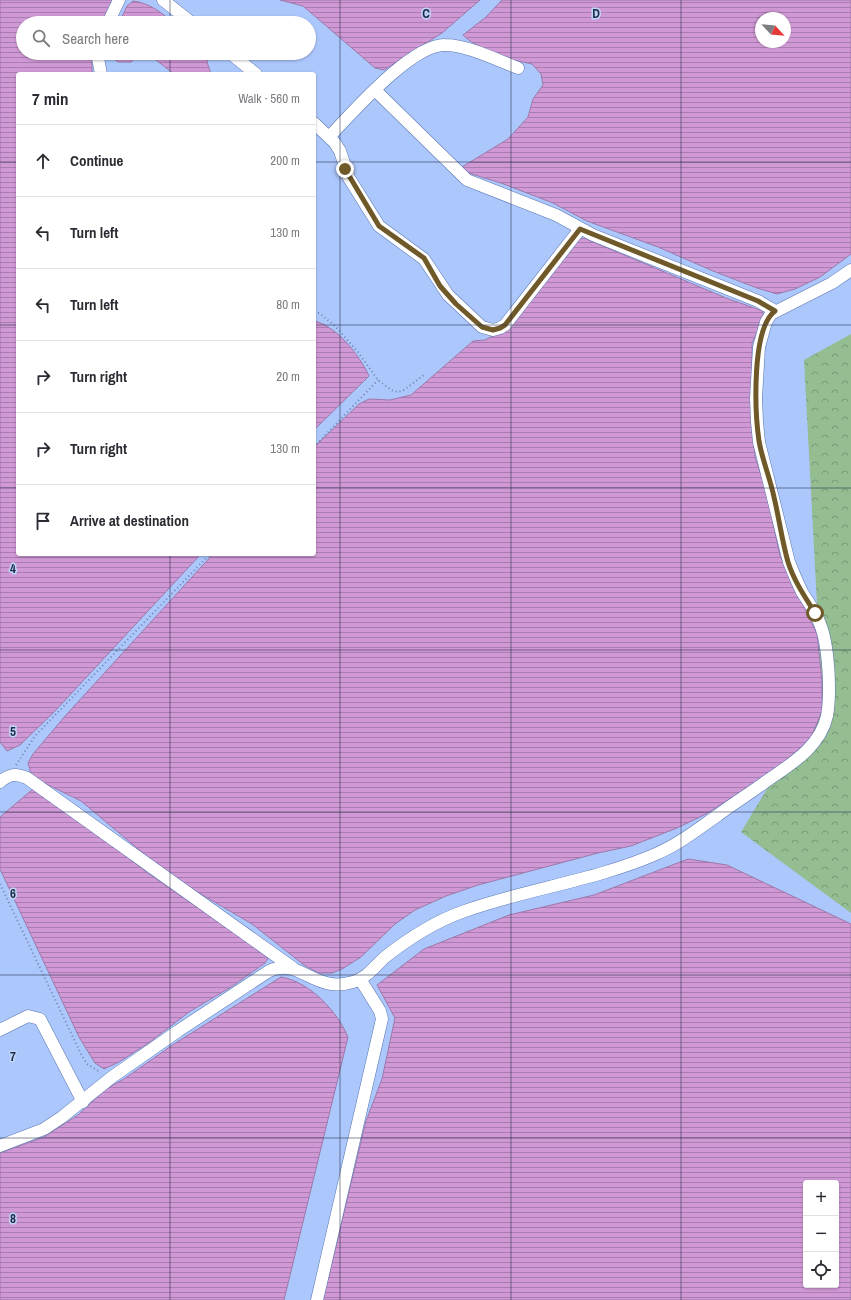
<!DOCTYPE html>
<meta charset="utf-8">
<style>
body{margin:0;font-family:"Archivo Narrow",sans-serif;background:#f7f7f7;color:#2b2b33}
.controls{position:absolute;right:12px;bottom:12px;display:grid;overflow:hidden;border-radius:4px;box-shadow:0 1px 3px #0004}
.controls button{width:36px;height:36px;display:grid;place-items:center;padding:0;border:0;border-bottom:1px solid #e1e1e2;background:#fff;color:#2b2b33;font:20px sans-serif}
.compass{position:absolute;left:755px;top:12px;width:36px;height:36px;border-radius:50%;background:#fff;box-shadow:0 1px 3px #0004;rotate:116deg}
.stop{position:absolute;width:12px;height:12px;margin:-9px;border:3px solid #705929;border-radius:50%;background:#fff}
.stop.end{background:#705929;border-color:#fff;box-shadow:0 1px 4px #0008}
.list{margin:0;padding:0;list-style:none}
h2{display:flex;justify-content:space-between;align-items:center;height:52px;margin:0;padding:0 16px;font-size:17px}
h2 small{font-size:13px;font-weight:400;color:#7c7c81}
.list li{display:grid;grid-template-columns:26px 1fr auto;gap:12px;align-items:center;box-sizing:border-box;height:72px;padding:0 16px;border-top:1px solid #e1e1e2}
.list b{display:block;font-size:15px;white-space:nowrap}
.list em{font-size:13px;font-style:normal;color:#7c7c81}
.icon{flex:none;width:22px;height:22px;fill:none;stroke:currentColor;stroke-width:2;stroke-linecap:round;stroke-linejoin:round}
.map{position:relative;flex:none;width:851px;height:1300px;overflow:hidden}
.search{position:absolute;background:#fff;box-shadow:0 1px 3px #0004;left:16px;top:16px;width:300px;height:44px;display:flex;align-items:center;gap:10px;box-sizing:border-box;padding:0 14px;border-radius:22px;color:#7c7c81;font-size:15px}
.panel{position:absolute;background:#fff;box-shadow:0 1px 3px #0004;left:16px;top:72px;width:300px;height:484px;border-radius:4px}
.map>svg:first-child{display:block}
</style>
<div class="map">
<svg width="851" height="1300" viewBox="0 0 851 1300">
<defs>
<pattern id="park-crowns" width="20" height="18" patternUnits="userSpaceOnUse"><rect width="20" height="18" fill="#94bd92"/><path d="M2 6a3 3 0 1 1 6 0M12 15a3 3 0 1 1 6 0" fill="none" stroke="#789a79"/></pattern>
<pattern id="water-rules" width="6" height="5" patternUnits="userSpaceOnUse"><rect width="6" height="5" fill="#d099d5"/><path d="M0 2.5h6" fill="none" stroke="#a87daf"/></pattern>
</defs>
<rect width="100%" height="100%" fill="#acc7fc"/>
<path fill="url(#park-crowns)" d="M851,334V913L741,832L822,698L804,360Z"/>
<g fill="url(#water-rules)" stroke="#9c79aa" fill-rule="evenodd">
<path d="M0,0H116L105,23H23V53H94L92,59V74H18V554H201L55,711L20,745L7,751L0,742Z"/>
<path d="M280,0H480L442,33L384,70L375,68L303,6Z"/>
<path d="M502,0H851V254L820,277L795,289L777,294L757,288L713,271L658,247L587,221L553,203L501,183L465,172L462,167L508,139L528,117L533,99L543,85L541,74L532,64L500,57L470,41L463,35L486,17ZM761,18H785V42H761Z"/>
<path d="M133,1C150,3 160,12 174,23H119L127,6Z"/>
<path d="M109,53H141L131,62H118L111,57Z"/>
<path d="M147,53H208L207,62L211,74H174Z"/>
<path d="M584,238L726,298L763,311V319L752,343V419L755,457L765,486L780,556L817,634L822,681V711L810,740L779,766L736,795L706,814L677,828L631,846L598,853L478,885L446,896L415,910L395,924L361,957L342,969L332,973H319L304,965L252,924L194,890L156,864L81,801L32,777L28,763L33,754L66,715L213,554H314V447L359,404L369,399L390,400L411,395L473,341L485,340L502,331L578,240Z"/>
<path d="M314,321C337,326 360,356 369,376L314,430Z"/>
<path d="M33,789L80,821L149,874L269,957L265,963L231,987L189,1012L150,1042L119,1062L104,1069L95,1063L79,1037L0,869V817Z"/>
<path d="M688,859L727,865L851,924V1300H323L366,1121L382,1079L395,1018L377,985L424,949L509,915L594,895ZM806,1183H836V1285H806Z"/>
<path d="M281,977C310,982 337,1011 348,1037L284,1300H0V1153L44,1137L78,1115L106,1089L124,1079L174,1044Z"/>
</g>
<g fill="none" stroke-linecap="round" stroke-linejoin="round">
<g stroke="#5775b1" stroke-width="13">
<g id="street">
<path d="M163,0L192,23"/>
<path d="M108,23L119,0"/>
<path d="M97,53L101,74"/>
<path d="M230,53L256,74"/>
<path d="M375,90L467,180L556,215L593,235L758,301L775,311"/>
<path d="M314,123L335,143L340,151L349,178L379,226L424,259L448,295L482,327L493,330L500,328L505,325L580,229"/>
<path d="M329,137C352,113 412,44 445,45C467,45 497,60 518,68"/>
<path d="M0,782C9,774 16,773 27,778L293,968"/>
<path d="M0,1030L28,1016L40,1019L83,1102"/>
<path d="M0,1146L44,1129L62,1117L112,1077L178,1031L269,971C300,957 315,994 353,982C367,978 375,966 385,957C408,939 434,922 462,912C525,889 594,881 656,854C679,844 698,829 718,815C734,803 752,792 768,780C791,764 820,747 827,716C831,693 829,646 820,624C816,612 808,602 802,592C797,582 793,572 789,562L759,442L757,422L756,398L759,347L766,322L771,314L832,283L851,270"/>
<path d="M317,1300L382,1019L380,1011L360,979"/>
</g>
</g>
<g stroke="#6f84ad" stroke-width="2" stroke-dasharray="1 3" stroke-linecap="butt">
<path d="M314,313H319L335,326L358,352L378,380L391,390L398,392L404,390L425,374"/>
<path d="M314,447L378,380"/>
<path d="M16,765L35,736L210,554"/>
<path d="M0,884L82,1056L87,1064L100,1072"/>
</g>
<use href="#street" stroke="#fff" stroke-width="12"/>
</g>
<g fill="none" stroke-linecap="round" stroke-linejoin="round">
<path stroke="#705929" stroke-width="5" d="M345,169L379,226L424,258L440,286L456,304L482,327L493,330L500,328L505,325L580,229L758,301L775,311C751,329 755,413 759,441C762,459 770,478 774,497C779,518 782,541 788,562C794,581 805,597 815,613"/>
</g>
<path fill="none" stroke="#212d47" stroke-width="1" stroke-opacity="0.55" d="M170,0V23M340,0V1300M511,0V1300M681,0V1300M170,53V74M0,162H18M314,162H851M0,325H18M314,325H851M0,488H18M314,488H851M170,554V1300M0,650H851M0,812H851M0,975H851M0,1138H851"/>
<g font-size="13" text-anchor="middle" font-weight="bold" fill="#212d47" stroke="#c0d5fc" stroke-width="3" stroke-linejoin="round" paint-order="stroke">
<text x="426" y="18">C</text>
<text x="596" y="18">D</text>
<text x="13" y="573">4</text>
<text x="13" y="736">5</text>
<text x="13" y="898">6</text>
<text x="13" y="1061">7</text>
<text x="13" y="1223">8</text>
</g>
</svg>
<div class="controls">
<button>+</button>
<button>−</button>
<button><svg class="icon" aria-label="locate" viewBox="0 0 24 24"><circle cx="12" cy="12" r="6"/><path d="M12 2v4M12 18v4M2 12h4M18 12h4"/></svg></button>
</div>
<svg class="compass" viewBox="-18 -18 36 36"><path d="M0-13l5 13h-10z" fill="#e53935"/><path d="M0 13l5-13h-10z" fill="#7c7c81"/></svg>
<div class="stop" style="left:815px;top:613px"></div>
<div class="stop end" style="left:345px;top:169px"></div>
<div class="search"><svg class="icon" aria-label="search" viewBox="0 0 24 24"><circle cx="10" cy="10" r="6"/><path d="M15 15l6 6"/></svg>Search here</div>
<section class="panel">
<h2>7 min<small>Walk · 560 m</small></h2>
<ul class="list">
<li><svg class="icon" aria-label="ahead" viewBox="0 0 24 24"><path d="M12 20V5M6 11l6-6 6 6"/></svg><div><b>Continue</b></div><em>200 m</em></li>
<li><svg class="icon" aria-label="left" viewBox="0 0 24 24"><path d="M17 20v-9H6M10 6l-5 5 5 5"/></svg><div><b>Turn left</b></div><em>130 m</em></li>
<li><svg class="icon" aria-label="left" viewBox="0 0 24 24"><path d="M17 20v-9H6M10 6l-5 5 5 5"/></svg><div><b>Turn left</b></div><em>80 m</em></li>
<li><svg class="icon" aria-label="right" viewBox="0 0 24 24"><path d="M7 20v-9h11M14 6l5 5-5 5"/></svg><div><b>Turn right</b></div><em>20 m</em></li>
<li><svg class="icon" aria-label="right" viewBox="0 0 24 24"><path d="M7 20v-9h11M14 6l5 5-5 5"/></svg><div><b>Turn right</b></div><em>130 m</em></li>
<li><svg class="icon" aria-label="arrive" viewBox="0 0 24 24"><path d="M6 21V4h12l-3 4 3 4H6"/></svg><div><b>Arrive at destination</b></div></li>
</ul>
</section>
</div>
